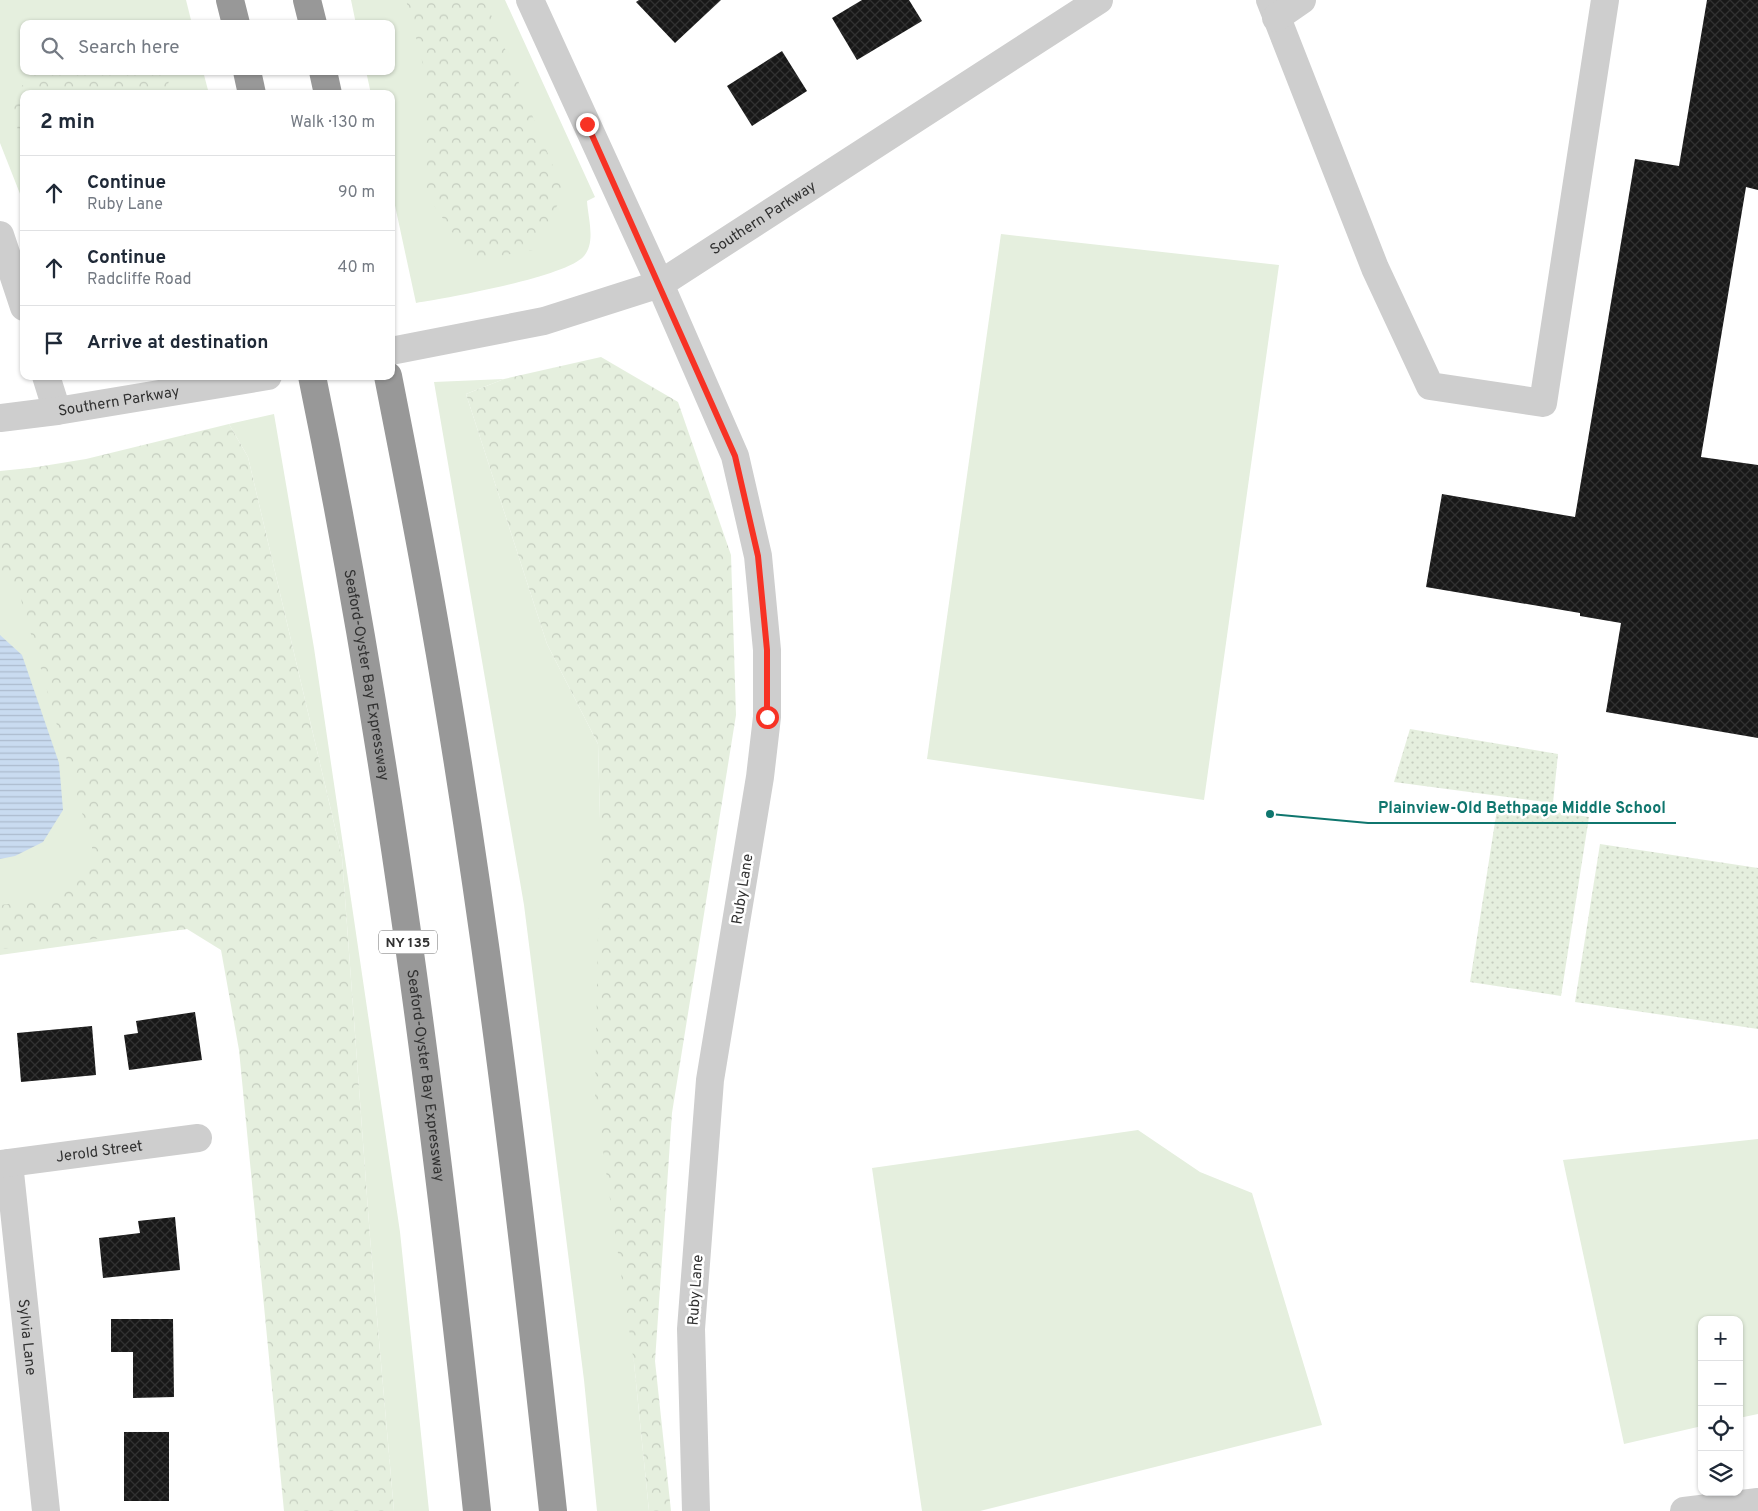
<!DOCTYPE html>
<meta charset="utf-8">
<style>
body{margin:0;font-family:Overpass,sans-serif;background:#f6f6f7;color:#1f2937}
.controls{position:absolute;right:15px;bottom:15px;display:grid;overflow:hidden;border-radius:10px;box-shadow:0 1px 4px #0004}
.controls button{width:45px;height:45px;display:grid;place-items:center;padding:0;border:0;border-bottom:1px solid #e0e1e3;background:#fff;color:#1f2937;font:25px sans-serif}
.stop{position:absolute;width:15px;height:15px;margin:-11px;border:4px solid #f73224;border-radius:50%;background:#fff}
.stop.end{background:#f73224;border-color:#fff;box-shadow:0 1px 5px #0008}
.list{margin:0;padding:0;list-style:none}
h2{display:flex;justify-content:space-between;align-items:center;height:65px;margin:0;padding:0 20px;font-size:21px}
h2 small{font-size:16px;font-weight:400;color:#747a83}
.list li{display:grid;grid-template-columns:32px 1fr auto;gap:15px;align-items:center;box-sizing:border-box;height:75px;padding:0 20px;border-top:1px solid #e0e1e3}
.list b{display:block;font-size:19px;white-space:nowrap}
.list p{margin:0;font-size:16px;white-space:nowrap;color:#747a83}
.list em{font-size:16px;font-style:normal;color:#747a83}
.icon{flex:none;width:28px;height:28px;fill:none;stroke:currentColor;stroke-width:2;stroke-linecap:round;stroke-linejoin:round}
.map{position:relative;flex:none;width:1758px;height:1511px;overflow:hidden}
.search{position:absolute;background:#fff;box-shadow:0 1px 4px #0004;left:20px;top:20px;width:375px;height:55px;display:flex;align-items:center;gap:12px;box-sizing:border-box;padding:0 18px;border-radius:10px;color:#747a83;font-size:19px}
.panel{position:absolute;background:#fff;box-shadow:0 1px 4px #0004;left:20px;top:90px;width:375px;height:290px;border-radius:10px}
.map>svg:first-child{display:block}
</style>
<div class="map">
<svg width="1758" height="1511" viewBox="0 0 1758 1511">
<defs>
<pattern id="forest-crowns" width="20" height="18" patternUnits="userSpaceOnUse" patternTransform="scale(1.25)"><rect width="20" height="18" fill="#e5efde"/><path d="M2 6a3 3 0 1 1 6 0M12 15a3 3 0 1 1 6 0" fill="none" stroke="#c5cdbf"/></pattern>
<pattern id="park-dots" width="8" height="8" patternUnits="userSpaceOnUse" patternTransform="scale(1.25)"><rect width="8" height="8" fill="#e5efde"/><path d="M2 2h.1M6 6h.1" fill="none" stroke="#c5cdbf" stroke-width="1.8" stroke-linecap="round"/></pattern>
<pattern id="water-rules" width="6" height="5" patternUnits="userSpaceOnUse" patternTransform="scale(1.25)"><rect width="6" height="5" fill="#c9dbf0"/><path d="M0 2.5h6" fill="none" stroke="#adbcce"/></pattern>
<pattern id="building-cross-hatch" width="8" height="8" patternUnits="userSpaceOnUse" patternTransform="scale(1.25)"><rect width="8" height="8" fill="#181818"/><path d="M0 0l8 8M0 8l8-8" fill="none" stroke="#313131"/></pattern>
</defs>
<rect width="100%" height="100%" fill="#fff"/>
<g fill="#e5efde">
<path d="M0,0H186L192,24H24V71H203L209,94H24V204L0,143Z"/>
<path d="M351,0H505L595,197L587,201C588,218 596,242 584,256C566,277 448,298 416,303L391,187V94H371L366,71H391V24H356Z"/>
<path d="M1001,234L1279,265L1204,800L927,759Z"/>
<path d="M504,379L466,394L547,644L598,744L600,819L634,1363L649,1511H597L584,1380L524,905L434,382Z"/>
<path d="M274,414L314,648L400,1232L429,1511H394L370,1237L342,857L248,457L229,424Z"/>
<path d="M59,465L187,929L0,955V471Z"/>
<path d="M1138,1130L1200,1172L1252,1193L1322,1425L980,1511H922L872,1168Z"/>
<path d="M1758,1139V1414L1739,1418V1320H1702V1426L1624,1444L1563,1160Z"/>
</g>
<g fill="url(#forest-crowns)">
<path d="M406,0H485L564,193L533,250L472,261L424,191L425,72Z"/>
<path d="M34,71H170L167,94H24V152L10,101Z"/>
<path d="M601,357L678,402L731,555L736,715L672,1113L655,1361L671,1511H649L634,1363L595,1096L600,819L598,744L547,644L466,394L504,379Z"/>
<path d="M229,424L248,457L342,857L370,1237L394,1511H284L239,1050L221,950L187,929L0,949V905L51,899L97,865L20,596L0,569V473L86,459Z"/>
</g>
<g fill="url(#park-dots)">
<path d="M1410,729L1558,754L1553,803L1394,782Z"/>
<path d="M1498,803L1589,817L1561,996L1470,982Z"/>
<path d="M1600,844L1758,868V1029L1575,1002Z"/>
</g>
<path fill="url(#water-rules)" d="M0,635L22,655L59,763L63,810L43,842L15,856L0,859Z"/>
<g fill="url(#building-cross-hatch)">
<path d="M639,0H721L675,43L636,2Z"/>
<path d="M862,0H909L922,21L857,60L832,18Z"/>
<path d="M1707,0H1758V190L1746,187L1701,457L1758,465V738L1606,712L1621,623L1580,616V613L1426,587L1442,494L1575,517L1635,159L1679,166Z"/>
<path d="M782,51L807,91L752,126L727,86Z"/>
<path d="M195,1012L202,1060L129,1070L124,1035L138,1033L136,1021Z"/>
<path d="M92,1026L96,1075L21,1082L17,1033Z"/>
<path d="M175,1217L180,1270L103,1278L99,1238L140,1233L138,1221Z"/>
<path d="M111,1319H173L174,1397L133,1398V1352H111Z"/>
<rect x="124" y="1432" width="45" height="69"/>
</g>
<g fill="none" stroke-linecap="round" stroke-linejoin="round">
<g stroke="#cecece" stroke-width="28">
<path d="M530,0L660,284L735,456L758,556L767,650V717L760,777L710,1080L691,1329L696,1511"/>
<path d="M1270,0L1375,268L1430,386L1543,403L1605,0"/>
<path d="M1276,18L1302,0"/>
<path d="M0,235L24,307"/>
<path id="s1" d="M391,351L544,321L660,284L1099,0"/>
<path d="M46,376L57,411"/>
<path id="s2" d="M0,418L57,411L268,376"/>
<path id="s3" d="M9,1163L46,1511"/>
<path id="s4" d="M0,1164L198,1138"/>
<path d="M1684,1511L1758,1502"/>
</g>
<g stroke="#989898" stroke-width="28">
<path d="M230,0L236,24"/>
<path d="M307,0L313,24"/>
<path d="M247,71L252,94"/>
<path d="M323,71L328,94"/>
<path id="s5" d="M312,376C389,750 437,1131 477,1511"/>
<path d="M388,376C404,457 420,539 434,620C486,915 521,1213 553,1511"/>
</g>
</g>
<g fill="none" stroke-linecap="round" stroke-linejoin="round">
<path stroke="#f73224" stroke-width="6" d="M587,124L735,456L758,556L767,650V717"/>
</g>
<g text-anchor="middle" stroke-width="5" stroke-linejoin="round" paint-order="stroke">
<rect fill="#fff" stroke="#6f6f6f" stroke-width="1" x="379" y="930.5" width="58" height="23" rx="4"/>
<g font-size="14" font-weight="bold" fill="#313131">
<text x="408" y="947">NY 135</text>
</g>
<g font-size="15" fill="#313131" stroke="#fff">
<text dy="5" stroke="none"><textPath href="#s1" startOffset="400">Southern Parkway</textPath></text>
<text dy="5" stroke="none"><textPath href="#s2" startOffset="120">Southern Parkway</textPath></text>
<text dy="5" stroke="none"><textPath href="#s5" startOffset="304">Seaford-Oyster Bay Expressway</textPath></text>
<text transform="translate(742 889) rotate(-81)" y="5">Ruby Lane</text>
<text dy="5" stroke="none"><textPath href="#s5" startOffset="709">Seaford-Oyster Bay Expressway</textPath></text>
<text dy="5" stroke="none"><textPath href="#s4" startOffset="100">Jerold Street</textPath></text>
<text transform="translate(695 1290) rotate(-86)" y="5">Ruby Lane</text>
<text dy="5" stroke="none"><textPath href="#s3" startOffset="175">Sylvia Lane</textPath></text>
</g>
</g>
<path fill="none" stroke="#0f766e" stroke-width="2" d="M1270 814L1368 823H1676"/>
<circle fill="#0f766e" stroke="#fff" stroke-width="2" cx="1270" cy="814" r="5"/>
<g font-size="16" text-anchor="middle" font-weight="bold" fill="#0f766e" stroke="#fff" stroke-width="5" stroke-linejoin="round" paint-order="stroke">
<text x="1522" y="813">Plainview-Old Bethpage Middle School</text>
</g>
</svg>
<div class="controls">
<button>+</button>
<button>−</button>
<button><svg class="icon" aria-label="locate" viewBox="0 0 24 24"><circle cx="12" cy="12" r="6"/><path d="M12 2v4M12 18v4M2 12h4M18 12h4"/></svg></button>
<button><svg class="icon" aria-label="layers" viewBox="0 0 24 24"><path d="M12 4l9 5-9 5-9-5zM3 14l9 5 9-5"/></svg></button>
</div>
<div class="stop" style="left:767px;top:717px"></div>
<div class="stop end" style="left:587px;top:124px"></div>
<div class="search"><svg class="icon" aria-label="search" viewBox="0 0 24 24"><circle cx="10" cy="10" r="6"/><path d="M15 15l6 6"/></svg>Search here</div>
<section class="panel">
<h2>2 min<small>Walk · 130 m</small></h2>
<ul class="list">
<li><svg class="icon" aria-label="ahead" viewBox="0 0 24 24"><path d="M12 20V5M6 11l6-6 6 6"/></svg><div><b>Continue</b><p>Ruby Lane</p></div><em>90 m</em></li>
<li><svg class="icon" aria-label="ahead" viewBox="0 0 24 24"><path d="M12 20V5M6 11l6-6 6 6"/></svg><div><b>Continue</b><p>Radcliffe Road</p></div><em>40 m</em></li>
<li><svg class="icon" aria-label="arrive" viewBox="0 0 24 24"><path d="M6 21V4h12l-3 4 3 4H6"/></svg><div><b>Arrive at destination</b></div></li>
</ul>
</section>
</div>
